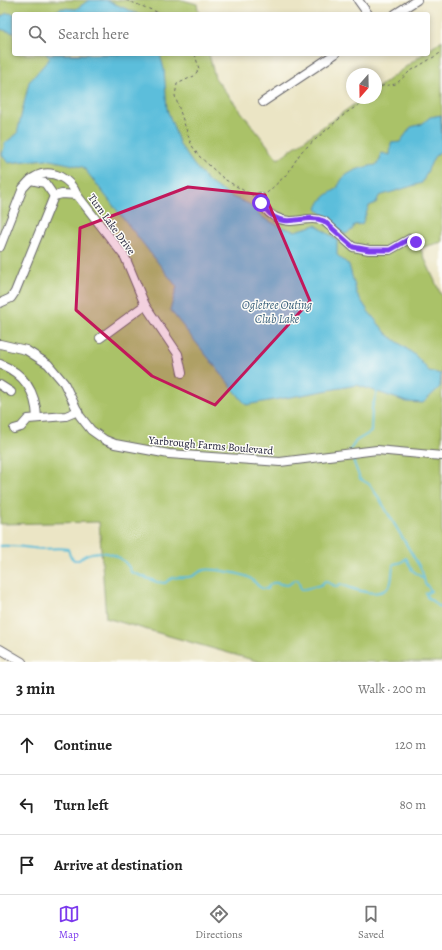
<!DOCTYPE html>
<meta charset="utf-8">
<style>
body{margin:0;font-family:Alegreya,serif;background:#f2f2f2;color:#222}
.compass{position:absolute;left:346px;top:68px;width:36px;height:36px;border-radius:50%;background:#fff;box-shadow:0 2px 6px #0003;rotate:200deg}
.stop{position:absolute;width:12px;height:12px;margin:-9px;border:3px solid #7c3aed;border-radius:50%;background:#fff}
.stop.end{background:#7c3aed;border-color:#fff;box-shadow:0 1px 4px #0008}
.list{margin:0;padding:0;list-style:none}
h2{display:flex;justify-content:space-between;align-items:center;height:52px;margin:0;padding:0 16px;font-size:17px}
h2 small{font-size:13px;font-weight:400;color:#767676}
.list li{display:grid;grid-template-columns:26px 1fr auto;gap:12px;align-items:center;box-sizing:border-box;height:60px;padding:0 16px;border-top:1px solid #e0e0e0}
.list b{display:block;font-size:15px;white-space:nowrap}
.list em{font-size:13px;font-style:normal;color:#767676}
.icon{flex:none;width:22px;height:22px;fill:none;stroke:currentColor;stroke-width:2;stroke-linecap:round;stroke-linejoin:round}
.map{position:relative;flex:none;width:442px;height:662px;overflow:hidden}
.search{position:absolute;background:#fff;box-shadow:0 2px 6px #0003;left:12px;right:12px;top:12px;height:44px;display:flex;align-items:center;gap:10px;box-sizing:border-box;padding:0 14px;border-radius:4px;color:#767676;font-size:15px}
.sheet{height:232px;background:#fff}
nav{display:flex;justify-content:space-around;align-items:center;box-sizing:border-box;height:56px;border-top:1px solid #e0e0e0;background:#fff;font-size:11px;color:#767676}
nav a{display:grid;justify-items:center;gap:2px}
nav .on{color:#7c3aed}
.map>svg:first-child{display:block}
</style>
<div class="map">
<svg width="442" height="662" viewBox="0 0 442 662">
<rect width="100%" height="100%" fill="#fdfcf7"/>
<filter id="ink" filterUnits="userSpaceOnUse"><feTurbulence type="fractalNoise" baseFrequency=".025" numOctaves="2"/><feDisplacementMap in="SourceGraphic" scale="8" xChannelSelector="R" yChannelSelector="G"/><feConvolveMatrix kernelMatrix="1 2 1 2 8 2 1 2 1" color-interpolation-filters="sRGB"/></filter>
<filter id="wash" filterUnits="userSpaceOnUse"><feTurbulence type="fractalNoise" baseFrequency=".012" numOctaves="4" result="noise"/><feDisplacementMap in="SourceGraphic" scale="16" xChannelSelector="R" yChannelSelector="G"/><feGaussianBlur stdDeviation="0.9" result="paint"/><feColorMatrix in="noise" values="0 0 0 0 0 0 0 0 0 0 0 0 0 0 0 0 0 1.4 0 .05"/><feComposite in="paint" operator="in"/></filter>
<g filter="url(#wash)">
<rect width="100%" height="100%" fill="#ebe5c5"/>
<path fill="#aac267" stroke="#667251" d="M0,0H183L197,4L199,14H14V54H209L215,78L278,159L363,98H376V89L423,54H428V51L442,40V242L420,248L442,297V662H260L106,618L99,522L0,524Z"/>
<g fill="#5cbedb" stroke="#3f708b">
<path d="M89,0H106L138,14H50L62,8L76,9Z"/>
<path d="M7,13L14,14V33L0,29V17Z"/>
<path d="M46,54H160L164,69L167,109L180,145L194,165L210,183L232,197L249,204L261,217L281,227L295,231L316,225L337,240V255L349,265L357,294L368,311L387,334L415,355L429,371L441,374L440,387L423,403L407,402L357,385L246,405L170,310L177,287L83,167L46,159L8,163L2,155L5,143L17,134L29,82L50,58Z"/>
<path d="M441,115L442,150L434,157L422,183L379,196L376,203L369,206L362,224L354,225L352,230L346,234L341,232L317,209C320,199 326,195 335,190C339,187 340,180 344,177C354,169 364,167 376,165L380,160L381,153L390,155L391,143L400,142L411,127L422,124L430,117Z"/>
</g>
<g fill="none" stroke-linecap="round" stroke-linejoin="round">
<g stroke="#5cbedb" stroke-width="2">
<path d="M350,450L356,441L371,432L372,408L377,392L376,389"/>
<path d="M353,460L360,479L369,484L379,498L422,571L425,583L431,591L426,593L427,597L440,607L442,605"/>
<path d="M0,546C15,545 28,548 43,549C52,549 59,547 68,549L70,556L74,560H79C93,545 125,553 131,572L157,582L165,583C176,573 181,580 193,576C197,574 200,571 204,570C212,568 243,574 250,578C257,582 257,589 267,589C273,578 278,585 288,585L295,580H298L301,590L321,585L325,581L337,587L340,584C352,589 381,600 390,585C393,579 391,571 394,564L402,562L406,558L412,570L424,579"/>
</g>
</g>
</g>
<g filter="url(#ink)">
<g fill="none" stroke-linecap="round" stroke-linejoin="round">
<g stroke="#68666b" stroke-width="10">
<g id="minor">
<path d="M358,0L368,14"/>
<path d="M395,14L417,0"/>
<path d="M263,102L335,54"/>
<path d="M31,180L45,183L54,196"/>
<path d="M77,195L125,257L145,305L178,354L182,373"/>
<path d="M260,197C262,206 266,212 275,217C295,227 307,214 324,221L353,247L369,250H390L411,238L416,242"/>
<path d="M0,247L23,188C27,184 30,179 35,177C52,167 71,180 77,195L62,194L54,196L15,292L11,298L0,303"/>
<path d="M100,338L145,305"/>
<path d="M0,344L26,350L48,364L64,383L80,416L91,430L105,440L115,444L169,454L280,462L377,450L442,456"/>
<path d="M0,364C25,374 36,392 37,418"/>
<path d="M0,385L11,392"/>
<path d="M14,429L21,427L28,419L66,416L78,411"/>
<path d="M0,649L22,662"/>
</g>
</g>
<g stroke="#68666b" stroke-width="1" stroke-dasharray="3 3" stroke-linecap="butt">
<path d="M126,0L162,14"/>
<path d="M195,54L199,69L194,76L177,84L175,96L191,144L198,155L224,179L253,196"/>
<path d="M376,90L382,86L396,84L409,72L442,52"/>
<path d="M267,193L288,173L301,152L346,113L370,98"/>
</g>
<use href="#minor" stroke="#fff" stroke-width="8"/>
</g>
</g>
<g fill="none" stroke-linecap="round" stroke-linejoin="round" filter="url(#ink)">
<path stroke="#7c3aed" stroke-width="5" d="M261,203C282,236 301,211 324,221L353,247L369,250H390L411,238L416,242"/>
</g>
<path fill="#c2185b" fill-opacity="0.2" stroke="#c2185b" stroke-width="3" stroke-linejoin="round" d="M188,187L265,195L310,301L215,405L152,376L76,310L80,228Z"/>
<g text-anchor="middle" stroke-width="3" stroke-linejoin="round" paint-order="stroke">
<g font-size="11" fill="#22223b" stroke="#fdfcf7">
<text transform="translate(112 224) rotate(54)" y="4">Turn Lake Drive</text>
<text transform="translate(211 445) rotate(5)" y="4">Yarbrough Farms Boulevard</text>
</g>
<g font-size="12" font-style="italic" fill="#39607b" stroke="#fdfcf7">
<text x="277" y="309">Ogletree Outing<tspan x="277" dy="14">Club Lake</tspan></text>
</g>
</g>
</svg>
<svg class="compass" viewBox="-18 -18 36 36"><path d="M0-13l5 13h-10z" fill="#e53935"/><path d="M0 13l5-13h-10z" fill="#767676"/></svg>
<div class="stop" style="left:261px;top:203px"></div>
<div class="stop end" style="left:416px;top:242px"></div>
<div class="search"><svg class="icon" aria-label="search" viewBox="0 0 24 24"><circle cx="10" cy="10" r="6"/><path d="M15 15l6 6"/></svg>Search here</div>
</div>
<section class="sheet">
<h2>3 min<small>Walk · 200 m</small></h2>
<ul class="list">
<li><svg class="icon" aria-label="ahead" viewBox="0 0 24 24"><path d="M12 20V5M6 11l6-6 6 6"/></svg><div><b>Continue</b></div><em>120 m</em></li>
<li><svg class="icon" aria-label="left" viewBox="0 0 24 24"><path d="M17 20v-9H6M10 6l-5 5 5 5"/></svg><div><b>Turn left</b></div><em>80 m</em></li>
<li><svg class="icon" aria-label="arrive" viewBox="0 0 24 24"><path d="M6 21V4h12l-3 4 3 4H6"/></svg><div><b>Arrive at destination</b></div></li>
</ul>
</section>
<nav>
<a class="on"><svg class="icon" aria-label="map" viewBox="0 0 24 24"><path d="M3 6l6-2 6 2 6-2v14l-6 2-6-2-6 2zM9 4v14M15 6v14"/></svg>Map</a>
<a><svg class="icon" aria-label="directions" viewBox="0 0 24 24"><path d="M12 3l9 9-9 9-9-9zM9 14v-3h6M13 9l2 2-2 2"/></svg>Directions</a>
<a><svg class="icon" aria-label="saved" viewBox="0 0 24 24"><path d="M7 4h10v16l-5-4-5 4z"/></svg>Saved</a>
</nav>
